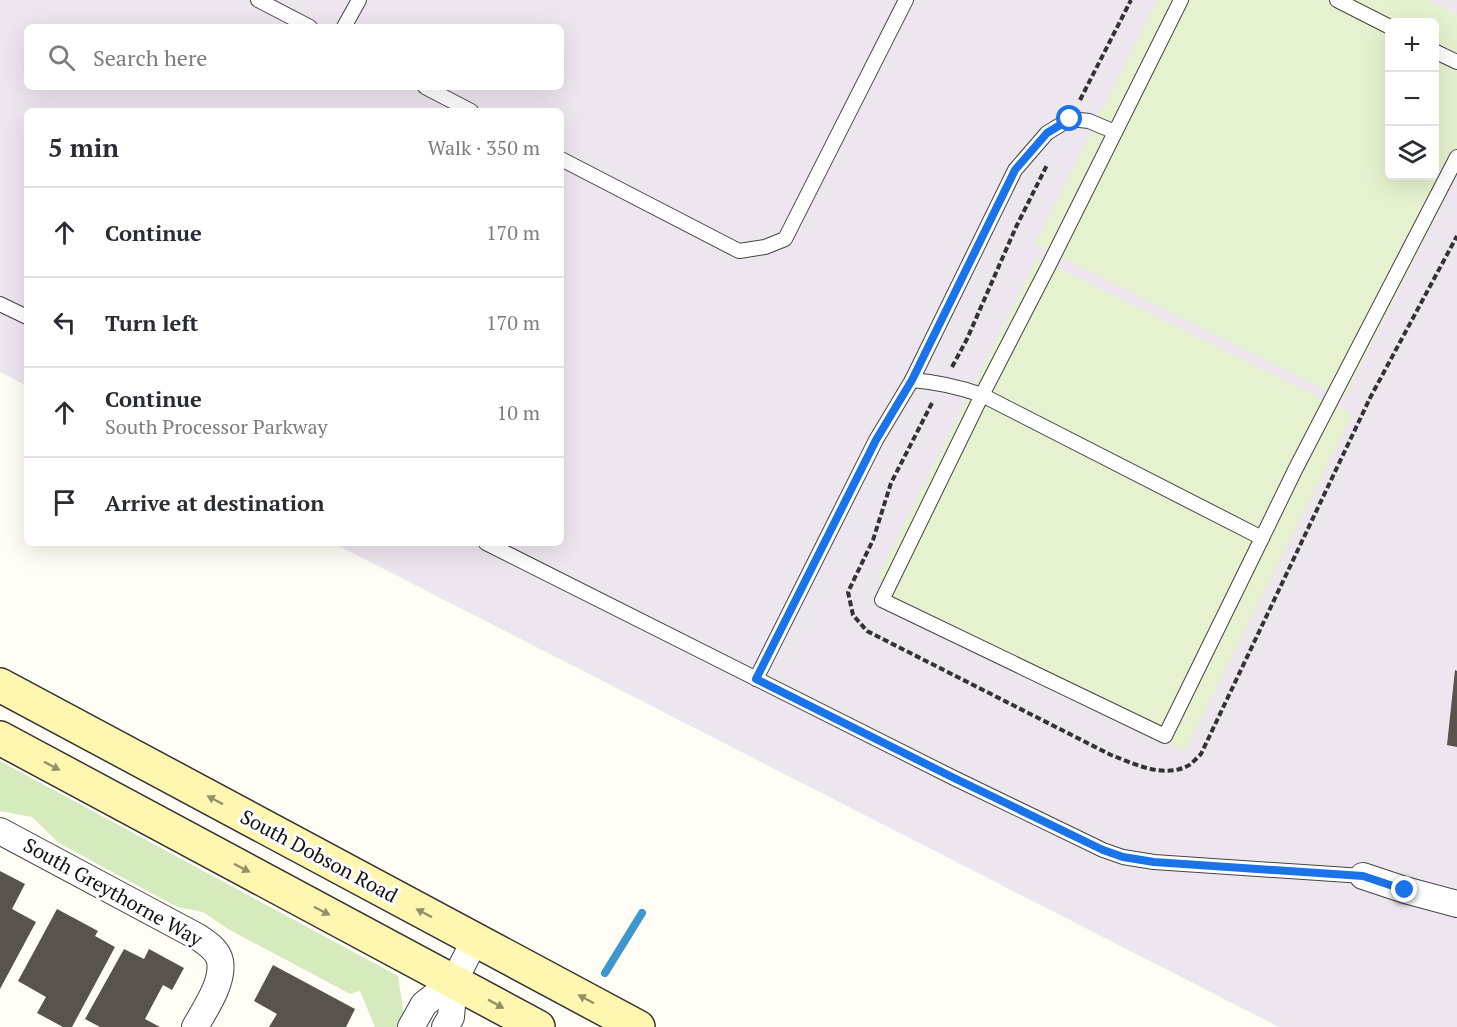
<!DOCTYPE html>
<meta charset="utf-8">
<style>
body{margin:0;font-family:"PT Serif",serif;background:#f7f7f7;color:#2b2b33}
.controls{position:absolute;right:18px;top:18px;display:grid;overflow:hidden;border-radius:9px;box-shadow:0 6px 24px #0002}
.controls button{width:54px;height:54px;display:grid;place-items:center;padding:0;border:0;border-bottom:2px solid #e1e1e2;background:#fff;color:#2b2b33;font:30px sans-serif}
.stop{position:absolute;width:18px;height:18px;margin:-14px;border:4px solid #1a73e8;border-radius:50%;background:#fff}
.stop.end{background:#1a73e8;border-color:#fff;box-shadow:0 2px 6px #0008}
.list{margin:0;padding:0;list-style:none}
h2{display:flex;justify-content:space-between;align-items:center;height:78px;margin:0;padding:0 24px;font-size:26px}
h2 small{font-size:20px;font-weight:400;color:#7c7c81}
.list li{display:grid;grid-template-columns:39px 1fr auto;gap:18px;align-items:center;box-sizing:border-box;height:90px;padding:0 24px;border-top:2px solid #e1e1e2}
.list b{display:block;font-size:22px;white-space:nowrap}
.list p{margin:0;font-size:20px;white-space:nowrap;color:#7c7c81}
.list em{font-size:20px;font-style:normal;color:#7c7c81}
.icon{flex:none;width:33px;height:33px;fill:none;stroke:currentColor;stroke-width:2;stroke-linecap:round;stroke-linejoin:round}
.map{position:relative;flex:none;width:1457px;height:1027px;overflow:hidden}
.search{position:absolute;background:#fff;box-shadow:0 6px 24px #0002;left:24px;top:24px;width:540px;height:66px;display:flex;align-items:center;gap:15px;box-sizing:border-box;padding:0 21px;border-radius:9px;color:#7c7c81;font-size:22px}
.panel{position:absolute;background:#fff;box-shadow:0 6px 24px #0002;left:24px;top:108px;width:540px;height:438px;border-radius:9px}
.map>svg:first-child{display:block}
</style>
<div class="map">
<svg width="1457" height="1027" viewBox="0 0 1457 1027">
<rect width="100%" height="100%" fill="#fffdf5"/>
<path fill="#eee6ef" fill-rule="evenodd" d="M0,0H1457V1027H1279L333,543H561V111H27V386L0,372ZM1390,22H1434V176H1390ZM27,27H561V87H27Z"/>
<path fill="#d5ebbd" d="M0,761L398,976L405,1021L402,1027H375L360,991L350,994L228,929L203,912L177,907L59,843L32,817L0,811Z"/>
<g fill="#e6f2cf" fill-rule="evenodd">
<path d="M1157,0H1427L1457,15V175L1344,399L1035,244ZM1390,22H1434V176H1390Z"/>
<path d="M1038,258L1352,414L1185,751L887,603L879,575Z"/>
</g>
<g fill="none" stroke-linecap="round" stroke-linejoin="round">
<path stroke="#3f96cf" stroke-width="8" d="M605,973L642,913"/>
</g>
<g fill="#5a524d">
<path d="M1455,670L1457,671V747L1447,745Z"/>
<path d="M0,871L25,884L12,909L36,922L0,989Z"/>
<path d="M57,909L98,931L95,936L115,947L72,1027H63L37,1013L46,997L18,981Z"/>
<path d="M124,949L144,959L149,949L184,968L172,990L163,985L145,1019L160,1027H100L85,1019Z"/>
<path d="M273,965L355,1009L346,1027H269L277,1014L254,1001Z"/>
</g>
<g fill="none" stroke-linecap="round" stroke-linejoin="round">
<g stroke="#444" stroke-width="16">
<g id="lane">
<path d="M258,0L310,27"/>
<path d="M1181,0L1048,267L982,395L882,600L1165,736L1262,538"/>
<path d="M1337,0L1390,27"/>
<path d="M344,27L359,0"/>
<path d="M1434,51L1457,62"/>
<path d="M425,87L471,111"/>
<path d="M561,159L739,251L765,247L785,239L906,0"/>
<path d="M0,304L27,317"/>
<path d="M912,380L1015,170L1047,133L1070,119L1089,121L1115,132"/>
<path d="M486,543L954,778L1103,850L1123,857L1154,862L1363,876"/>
<path d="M756,679L876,440L912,380C937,382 959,387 982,395L1262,538L1295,470L1457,157"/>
</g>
</g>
<g stroke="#444" stroke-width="28">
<g id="street">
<path d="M0,831L198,937C207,943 218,950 220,961C224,982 205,1009 195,1027"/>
<path d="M1363,876L1405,890L1457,904"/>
<path d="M411,1027L424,1004L454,981"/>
<path d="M445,1027L451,1017L454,981L475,940"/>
</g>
</g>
<g stroke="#333" stroke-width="36">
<g id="secondary">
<path d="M0,685L638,1027"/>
<path d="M0,738L538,1027"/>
</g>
</g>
<g stroke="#333" stroke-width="4" stroke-dasharray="6 3" stroke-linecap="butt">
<path d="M1080,100L1131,0"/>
<path d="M952,367L967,339L1016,227L1047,165"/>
<path d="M932,403L891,483L873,540L848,592L853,615L867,631L1111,755C1135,764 1166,780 1191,764C1194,761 1198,757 1201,754L1370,398L1457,236"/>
</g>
<use href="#lane" stroke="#fff" stroke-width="14"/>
<use href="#street" stroke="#fff" stroke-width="26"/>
<use href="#secondary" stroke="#fff6b0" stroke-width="33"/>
</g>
<defs><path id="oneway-solid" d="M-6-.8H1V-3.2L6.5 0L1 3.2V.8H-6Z" transform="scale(1.5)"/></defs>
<g fill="#948f68">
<use href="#oneway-solid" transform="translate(52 766) rotate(28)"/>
<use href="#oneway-solid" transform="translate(215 800) rotate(-152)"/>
<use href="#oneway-solid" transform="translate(242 868) rotate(28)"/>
<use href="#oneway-solid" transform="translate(322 911) rotate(28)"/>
<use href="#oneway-solid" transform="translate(424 913) rotate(-152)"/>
<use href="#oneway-solid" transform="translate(586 999) rotate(-152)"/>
<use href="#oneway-solid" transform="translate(496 1004) rotate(29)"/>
</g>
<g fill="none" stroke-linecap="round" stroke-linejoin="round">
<path stroke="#1a73e8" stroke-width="8" d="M1070,119L1047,133L1015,170L912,380L876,440L756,679L954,778L1103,850L1123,857L1154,862L1363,876L1405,890"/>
</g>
<g text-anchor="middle" stroke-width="6" stroke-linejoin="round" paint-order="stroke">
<g font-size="20" fill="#111" stroke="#fff">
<text transform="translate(319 856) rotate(28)" y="7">South Dobson Road</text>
<text transform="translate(113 892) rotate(29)" y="7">South Greythorne Way</text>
</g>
</g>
</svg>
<div class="controls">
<button>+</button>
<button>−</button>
<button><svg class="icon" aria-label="layers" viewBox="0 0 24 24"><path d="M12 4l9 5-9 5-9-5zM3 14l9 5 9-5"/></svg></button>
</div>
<div class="stop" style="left:1070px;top:119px"></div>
<div class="stop end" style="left:1405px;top:890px"></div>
<div class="search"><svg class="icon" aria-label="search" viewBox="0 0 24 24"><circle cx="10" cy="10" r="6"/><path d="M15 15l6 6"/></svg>Search here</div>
<section class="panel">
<h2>5 min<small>Walk · 350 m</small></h2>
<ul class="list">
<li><svg class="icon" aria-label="ahead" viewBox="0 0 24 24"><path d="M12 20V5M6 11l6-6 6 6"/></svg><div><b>Continue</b></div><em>170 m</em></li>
<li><svg class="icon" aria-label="left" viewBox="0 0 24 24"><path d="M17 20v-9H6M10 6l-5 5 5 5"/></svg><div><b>Turn left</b></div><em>170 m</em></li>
<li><svg class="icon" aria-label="ahead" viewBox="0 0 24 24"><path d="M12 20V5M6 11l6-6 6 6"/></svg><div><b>Continue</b><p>South Processor Parkway</p></div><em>10 m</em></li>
<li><svg class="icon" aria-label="arrive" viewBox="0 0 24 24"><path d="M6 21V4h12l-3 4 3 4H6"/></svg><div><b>Arrive at destination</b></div></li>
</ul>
</section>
</div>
